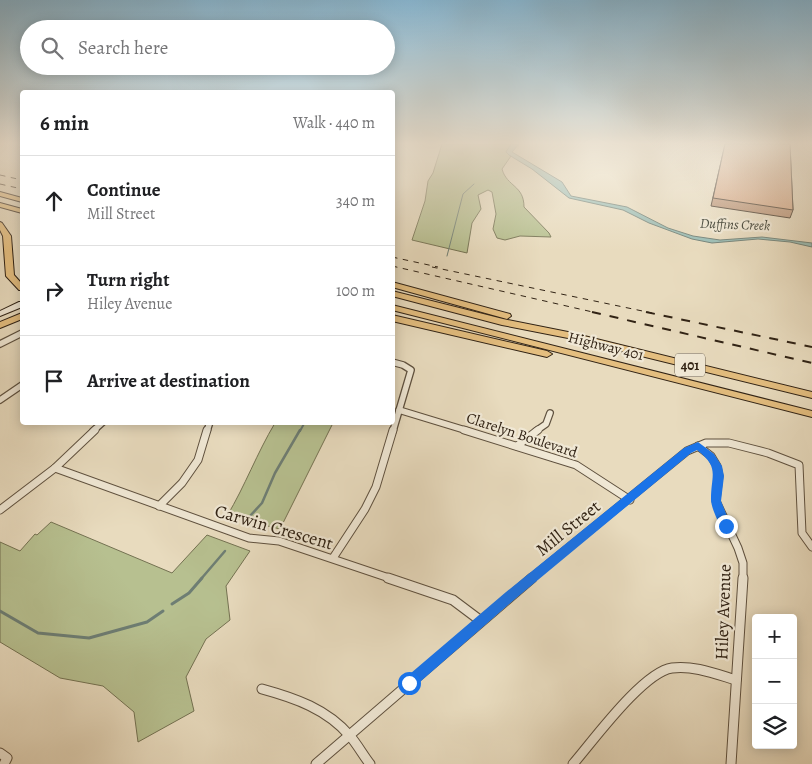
<!DOCTYPE html>
<meta charset="utf-8">
<style>
body{margin:0;font-family:Alegreya,serif;background:#f6f6f6;color:#202124}
.controls{position:absolute;right:15px;bottom:15px;display:grid;overflow:hidden;border-radius:5px;box-shadow:0 2px 12px #0003}
.controls button{width:45px;height:45px;display:grid;place-items:center;padding:0;border:0;border-bottom:1px solid #e0e0e0;background:#fff;color:#202124;font:25px sans-serif}
.stop{position:absolute;width:15px;height:15px;margin:-11px;border:4px solid #1a73e8;border-radius:50%;background:#fff}
.stop.end{background:#1a73e8;border-color:#fff;box-shadow:0 1px 5px #0008}
.list{margin:0;padding:0;list-style:none}
h2{display:flex;justify-content:space-between;align-items:center;height:65px;margin:0;padding:0 20px;font-size:21px}
h2 small{font-size:16px;font-weight:400;color:#757577}
.list li{display:grid;grid-template-columns:32px 1fr auto;gap:15px;align-items:center;box-sizing:border-box;height:90px;padding:0 20px;border-top:1px solid #e0e0e0}
.list b{display:block;font-size:19px;white-space:nowrap}
.list p{margin:0;font-size:16px;white-space:nowrap;color:#757577}
.list em{font-size:16px;font-style:normal;color:#757577}
.icon{flex:none;width:28px;height:28px;fill:none;stroke:currentColor;stroke-width:2;stroke-linecap:round;stroke-linejoin:round}
.map{position:relative;flex:none;width:812px;height:764px;overflow:hidden}
.search{position:absolute;background:#fff;box-shadow:0 2px 12px #0003;left:20px;top:20px;width:375px;height:55px;display:flex;align-items:center;gap:12px;box-sizing:border-box;padding:0 18px;border-radius:28px;color:#757577;font-size:19px}
.panel{position:absolute;background:#fff;box-shadow:0 2px 12px #0003;left:20px;top:90px;width:375px;height:335px;border-radius:5px}
.map>svg:first-child{display:block}
</style>
<div class="map">
<svg width="812" height="764" viewBox="0 0 812 764">
<rect width="100%" height="100%" fill="#e8dbbe"/>
<filter id="stains"><feTurbulence type="fractalNoise" baseFrequency=".004" numOctaves="4"/><feColorMatrix values="0 0 0 0 .2 0 0 0 0 .09 0 0 0 0 .02 0 0 0 .5 -.17"/></filter>
<radialGradient id="worn" r=".72"><stop offset=".6" stop-color="#630" stop-opacity="0"/><stop offset="1" stop-color="#630" stop-opacity=".3"/></radialGradient>
<g fill="#b7c090" stroke="#747252">
<path d="M442,144H512L506,152L511,156L502,169C507,187 524,185 524,207L549,233L551,237L520,236L505,240L497,238L493,229L496,214L492,192L488,190L478,195L481,209L472,223L467,253L412,240L425,201L428,181L433,173Z"/>
<path d="M275,423H333L280,529L227,516C245,486 257,453 275,423Z"/>
<path d="M51,522L172,573L207,535L250,551L226,586L230,620L206,639L186,677L194,711L138,742L134,712L103,686L60,678L0,642V542L20,551L35,534L37,535Z"/>
</g>
<path fill="#97bbb3" stroke="#6e7e74" d="M511,144H519L512,152L562,182L571,196L627,207L668,228L693,236L720,240L762,237L812,243V247L790,242L758,239L712,243L692,239L649,223L623,210L569,198L532,169L509,155L506,152Z"/>
<g fill="none" stroke-linecap="round" stroke-linejoin="round">
<path stroke="#6e7e74" stroke-width="1" d="M447,256L463,194L474,184"/>
<path stroke="#6e7e74" stroke-width="2" d="M300,431L305,422"/>
<g stroke="#6e7e74" stroke-width="2.5">
<path d="M250,516L262,503L275,473L300,430"/>
<path d="M201,579L225,551"/>
</g>
<g stroke="#6e7e74" stroke-width="3">
<path d="M172,604L189,593L202,578"/>
<path d="M0,611L38,633L89,638L147,622L163,611"/>
</g>
<g stroke="#5f513f" stroke-width="8">
<g id="minor-far2">
<path d="M0,344L22,333"/>
<path d="M392,362L403,365L411,370L393,431"/>
<path d="M0,400L22,385"/>
<path d="M399,410L468,431"/>
<path d="M93,431L103,422"/>
<path d="M207,431L210,422"/>
<path d="M536,431L546,424L550,413"/>
</g>
</g>
<g stroke="#5f513f" stroke-width="9">
<g id="minor-far1">
<path d="M464,430L576,465L630,500"/>
<path d="M517,446L538,430"/>
<path d="M698,446L711,456L717,466L719,476L716,501L738,548L743,563V579"/>
<path d="M55,468L249,538L279,541L392,579"/>
<path d="M159,506L182,483L198,460L207,430"/>
<path d="M0,510L55,468L95,430"/>
<path d="M333,558L365,509L376,487L393,430"/>
<path d="M530,579L687,451L706,443H729L768,453L799,465L802,533L812,547"/>
</g>
</g>
<g stroke="#5f513f" stroke-width="11">
<g id="minor">
<path d="M388,578L453,600L481,621"/>
<path d="M262,689C295,698 327,709 350,736C357,744 363,755 370,764"/>
<path d="M0,753L7,758L4,764"/>
<path d="M316,764L532,578"/>
<path d="M573,764C593,741 643,672 672,668C693,665 716,674 736,680"/>
<path d="M731,764L743,578"/>
</g>
</g>
<g stroke="#312315" stroke-width="2">
<path id="secondary" d="M19,302H22V307L0,316V311Z"/>
</g>
<g stroke="#312315" stroke-width="2">
<g id="motorway">
<path d="M0,192L22,198V202L0,196Z"/>
<path d="M0,203L22,209V213L0,207Z"/>
<path d="M0,222L2,223L11,236L14,275L22,284V290H19L6,276L3,236L0,230Z"/>
<path d="M392,282L510,314L511,316L507,319L392,287Z"/>
<path d="M392,291L503,319L568,332L812,392V398L568,338L502,325L392,296Z"/>
<path d="M392,305L812,411V417L392,310Z"/>
<path d="M22,313V319L0,328V322Z"/>
<path d="M392,315L547,351L552,354L547,357L392,321Z"/>
</g>
</g>
<use href="#minor-far2" stroke="#f0e8d5" stroke-width="5.5"/>
<use href="#minor-far1" stroke="#f0e8d5" stroke-width="7"/>
<use href="#minor" stroke="#f0e8d5" stroke-width="9"/>
<use href="#secondary" fill="#f0e8d5" fill-rule="evenodd"/>
<use href="#motorway" fill="#e4be7f" fill-rule="evenodd"/>
<g stroke="#312315" stroke-width="1" stroke-dasharray="5.5 5.5" stroke-linecap="butt">
<path d="M0,175L22,180"/>
<path d="M0,184L22,189"/>
<path d="M392,257L438,267"/>
<path d="M392,266L597,313"/>
<path d="M432,267L652,313"/>
</g>
<g stroke="#312315" stroke-width="2" stroke-dasharray="9 9" stroke-linecap="butt">
<path d="M592,312L812,363"/>
<path d="M646,312L812,347"/>
</g>
</g>
<path fill="#b98f71" stroke="#312315" d="M725,144H790L793,210L790,218L711,206Z"/>
<path fill="#d7a683" stroke="#312315" d="M725,144H790L793,210L713,198Z"/>
<linearGradient id="sky" x2="0" y2="1"><stop stop-color="#87b7d3"/><stop offset="0.57" stop-color="#f5efe2"/><stop offset="1" stop-color="#f5efe2" stop-opacity="0"/></linearGradient>
<rect width="812" height="251" fill="url(#sky)"/>
<path fill="#1a73e8" d="M698,442L714,454L722,466L724,476L721,501L731,526L730,529H722C718,521 711,508 711,499C711,474 720,468 697,450L691,453L515,599L413,688L409,689L404,688L402,683L404,679L506,592L684,448Z"/>
<g text-anchor="middle" stroke-width="4.5" stroke-linejoin="round" paint-order="stroke">
<g font-size="14" font-style="italic" fill="#505144" stroke="#f0e8d5">
<text transform="translate(735 224) rotate(2)" y="5">Duffins Creek</text>
</g>
<rect fill="#f0e8d5" stroke="#6a5e4f" stroke-width="1" x="675" y="353.5" width="30" height="23" rx="4"/>
<g font-size="14" font-weight="bold" fill="#312315">
<text x="690" y="370">401</text>
</g>
<g font-size="15" fill="#312315" stroke="#f0e8d5">
<text transform="translate(606 346) rotate(14)" y="5">Highway 401</text>
<text transform="translate(522 435) rotate(18)" y="5">Clarelyn Boulevard</text>
</g>
<g font-size="18" fill="#312315" stroke="#f0e8d5">
<text transform="translate(274 527) rotate(16)" y="6">Carwin Crescent</text>
<text transform="translate(568 528) rotate(-39)" y="6">Mill Street</text>
<text transform="translate(723 612) rotate(-88)" y="6">Hiley Avenue</text>
</g>
</g>
<rect width="100%" height="100%" filter="url(#stains)"/>
<rect width="100%" height="100%" fill="url(#worn)"/>
</svg>
<div class="controls">
<button>+</button>
<button>−</button>
<button><svg class="icon" aria-label="layers" viewBox="0 0 24 24"><path d="M12 4l9 5-9 5-9-5zM3 14l9 5 9-5"/></svg></button>
</div>
<div class="stop" style="left:409px;top:683px"></div>
<div class="stop end" style="left:726px;top:526px"></div>
<div class="search"><svg class="icon" aria-label="search" viewBox="0 0 24 24"><circle cx="10" cy="10" r="6"/><path d="M15 15l6 6"/></svg>Search here</div>
<section class="panel">
<h2>6 min<small>Walk · 440 m</small></h2>
<ul class="list">
<li><svg class="icon" aria-label="ahead" viewBox="0 0 24 24"><path d="M12 20V5M6 11l6-6 6 6"/></svg><div><b>Continue</b><p>Mill Street</p></div><em>340 m</em></li>
<li><svg class="icon" aria-label="right" viewBox="0 0 24 24"><path d="M7 20v-9h11M14 6l5 5-5 5"/></svg><div><b>Turn right</b><p>Hiley Avenue</p></div><em>100 m</em></li>
<li><svg class="icon" aria-label="arrive" viewBox="0 0 24 24"><path d="M6 21V4h12l-3 4 3 4H6"/></svg><div><b>Arrive at destination</b></div></li>
</ul>
</section>
</div>
